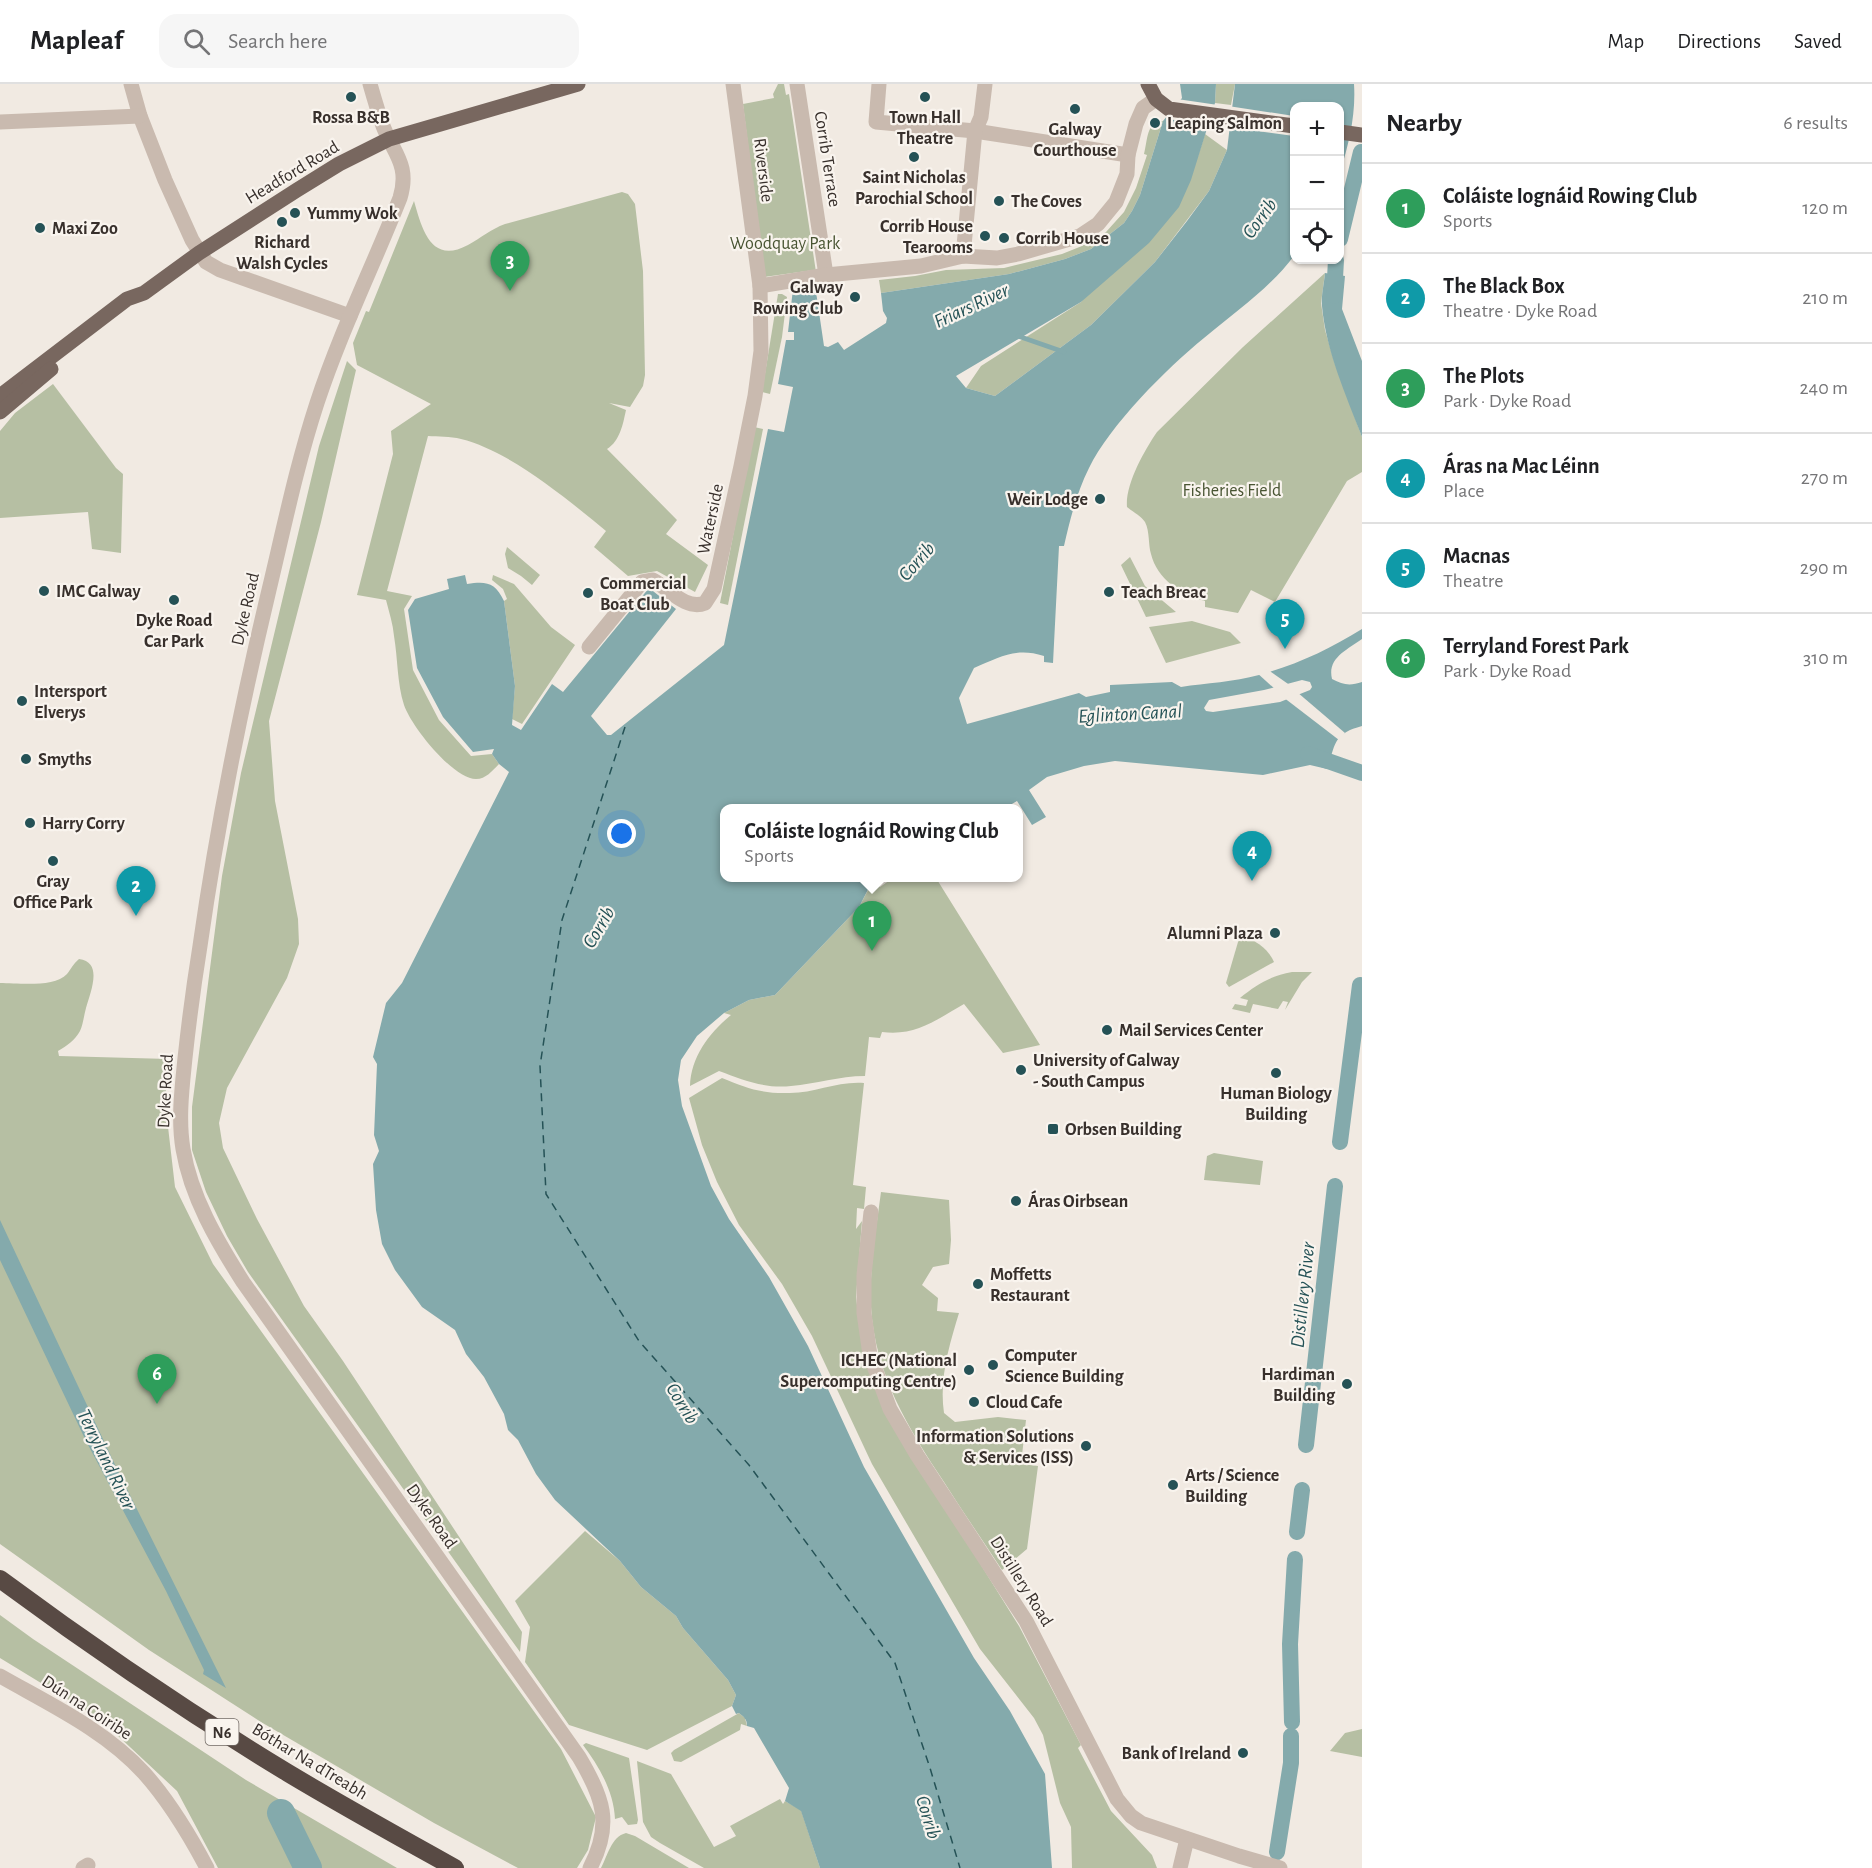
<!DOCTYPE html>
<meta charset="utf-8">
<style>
body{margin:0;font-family:"Alegreya Sans",sans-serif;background:#f6f6f6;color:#202124}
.controls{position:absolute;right:18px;top:18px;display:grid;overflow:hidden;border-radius:12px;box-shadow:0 2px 4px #0004}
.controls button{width:54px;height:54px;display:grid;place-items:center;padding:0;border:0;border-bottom:2px solid #e0e0e0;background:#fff;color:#202124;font:30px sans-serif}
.you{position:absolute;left:622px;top:750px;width:21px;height:21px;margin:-15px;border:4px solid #fff;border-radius:50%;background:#1a73e8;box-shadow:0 0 0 9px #1a73e833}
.badge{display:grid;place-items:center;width:39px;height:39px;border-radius:50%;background:#2563eb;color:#fff;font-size:20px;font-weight:700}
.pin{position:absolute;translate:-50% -50px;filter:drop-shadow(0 2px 3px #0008)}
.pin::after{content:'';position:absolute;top:32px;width:21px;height:18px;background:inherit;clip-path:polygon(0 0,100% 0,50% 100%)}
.popup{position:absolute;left:720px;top:720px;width:303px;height:78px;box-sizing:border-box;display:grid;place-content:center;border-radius:12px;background:#fff;filter:drop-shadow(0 2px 4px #0005);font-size:20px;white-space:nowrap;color:#757577}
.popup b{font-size:22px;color:#202124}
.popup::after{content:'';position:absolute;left:50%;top:100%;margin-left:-12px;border:12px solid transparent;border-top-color:#fff}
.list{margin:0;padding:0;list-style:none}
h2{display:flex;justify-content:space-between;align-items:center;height:78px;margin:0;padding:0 24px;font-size:26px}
h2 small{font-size:20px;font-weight:400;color:#757577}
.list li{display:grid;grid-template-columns:39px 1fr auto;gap:18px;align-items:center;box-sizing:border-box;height:90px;padding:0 24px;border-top:2px solid #e0e0e0}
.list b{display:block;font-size:22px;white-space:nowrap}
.list p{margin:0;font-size:20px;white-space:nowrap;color:#757577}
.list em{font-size:20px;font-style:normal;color:#757577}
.icon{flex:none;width:33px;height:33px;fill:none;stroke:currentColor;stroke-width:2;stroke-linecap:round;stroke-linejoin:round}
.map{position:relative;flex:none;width:1362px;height:1784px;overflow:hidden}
header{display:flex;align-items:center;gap:36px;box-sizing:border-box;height:84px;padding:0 30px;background:#fff;border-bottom:2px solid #e0e0e0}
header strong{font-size:28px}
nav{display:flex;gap:33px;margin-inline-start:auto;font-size:21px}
.search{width:420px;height:54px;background:#f6f6f6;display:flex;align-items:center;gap:15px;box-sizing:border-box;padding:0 21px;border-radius:18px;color:#757577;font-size:22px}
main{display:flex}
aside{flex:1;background:#fff}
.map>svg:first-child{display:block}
</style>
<header>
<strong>Mapleaf</strong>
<div class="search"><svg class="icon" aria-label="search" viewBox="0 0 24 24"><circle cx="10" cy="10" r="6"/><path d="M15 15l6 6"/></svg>Search here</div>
<nav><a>Map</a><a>Directions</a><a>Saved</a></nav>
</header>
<main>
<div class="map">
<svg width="1362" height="1784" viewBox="0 0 1362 1784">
<rect width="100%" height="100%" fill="#f1eae2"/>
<g fill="#b6bfa3">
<path d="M778,0H784L786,11L789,10L816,188L814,186L764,193L743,20L774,14L773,10Z"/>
<path d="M1216,0H1235L1231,21L1215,19Z"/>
<path d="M1163,37L1140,111L1132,127L1124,139L1091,165L1065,175L1009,190L881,209L879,196L915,192L946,186L1004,184L1062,170L1082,162L1106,148L1124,128L1136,104L1147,71L1144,70C1148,55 1146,38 1163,37Z"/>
<path d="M1205,50L1227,66L1209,107L1155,178L1091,241L995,312L966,304L981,282L1081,218L1198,72Z"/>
<path d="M622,108L628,110L635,120L643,187L645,291L643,302L630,323L609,319L626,326C623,340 620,357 607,365L677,436L666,450L708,481L695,508L657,487L628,492L594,463L606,447C567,415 510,367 461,355C450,352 438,353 428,352L387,507L412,512L404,525L413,586L439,636L471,672L492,670L499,680C492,687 486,695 476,695C453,695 411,642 404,621C397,599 398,576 394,552C393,540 389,528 386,516L357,511L393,370L391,347L431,320L357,281L353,259L366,227L369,228L414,117C422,145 431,181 468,161C481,154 491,145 505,140Z"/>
<path d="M1325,189L1321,219L1325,246L1335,280L1362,353V388L1347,397L1275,518L1251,506L1238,529L1205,523V517C1181,511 1157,495 1151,470C1148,460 1150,448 1145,438C1141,432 1133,428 1127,423C1125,401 1144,367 1157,348L1243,263Z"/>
<path d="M778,210H782L787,213L782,253L770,310L762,308Z"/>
<path d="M347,277L356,286L321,438L269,637L275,717L298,835L299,860L287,894L227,1004L219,1039L223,1064L257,1135L304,1222L343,1277L522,1548L520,1568L248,1188L227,1152L206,1108L192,1066V1023L222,792L241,689L319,362Z"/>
<path d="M53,300L116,384L123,390L121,469L92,465L88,428L0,434V347L15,329Z"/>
<path d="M754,343L763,345L728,521L720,519Z"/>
<path d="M507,463L540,491L532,501L521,492L508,484L505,470Z"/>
<path d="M1130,473L1145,502L1176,528L1146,533L1121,481Z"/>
<path d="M493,491L514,500L551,543L575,561L522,640L512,635L515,602L504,517L507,515L503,505L492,496Z"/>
<path d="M1192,537L1230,548L1241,559L1166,579L1149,543Z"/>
<path d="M893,794H936L1040,961L1003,969L964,920C933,938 915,952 882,948L880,954L869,953L865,992C839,992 816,1000 791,1002C766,1005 743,996 719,987L690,1002C691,973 709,949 731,931L724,929L749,916L775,911L859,823L874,795L880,803Z"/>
<path d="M1241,854C1254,853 1269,866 1274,878L1229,903L1226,899L1238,858Z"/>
<path d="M79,875C104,878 90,909 86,924C84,931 83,941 80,947C75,956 67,962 58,967L59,972L169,975L165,1017L175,1103L213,1180L561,1665L596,1733L588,1766L577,1784H518L434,1739L261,1638L149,1566L0,1460V899C18,899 54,904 67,890C71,885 73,880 79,875Z"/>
<path d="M1292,888H1312L1302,898L1285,926L1288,918L1283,917L1278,925L1253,920L1250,929L1232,925L1235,920L1246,922L1248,916L1240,914C1256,901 1270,892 1292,888Z"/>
<path d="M722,994C746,1004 762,1010 790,1009C815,1009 838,997 864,999L853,1101L866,1103L864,1125L857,1124L856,1145L862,1137L856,1213L862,1261L981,1481L1019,1542L1081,1661L1078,1664L1111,1727L1152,1771L1157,1784H1072L1071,1743L1060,1719L1043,1651L1034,1634L980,1565L872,1380L812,1252L782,1200L739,1141L717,1098L702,1061L689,1014Z"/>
<path d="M1214,1069L1263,1077L1260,1101L1204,1096L1207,1072Z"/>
<path d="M881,1108L949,1116L951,1156L949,1180L933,1183L922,1201L938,1214L937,1227L959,1229C949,1262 939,1295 944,1329L955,1338L998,1333L1026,1336L1021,1380L1038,1382L1027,1465L1002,1486C983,1457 963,1428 944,1398C908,1344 875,1290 871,1223C869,1185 876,1146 881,1108Z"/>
<path d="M585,1447L620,1477L641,1503L676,1532L683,1544L728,1596L736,1611L732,1622L647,1666L569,1641L525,1578L530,1543L515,1517Z"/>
<path d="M0,1531L33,1555L246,1696L397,1784H218L177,1707L100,1635L0,1574Z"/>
<path d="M739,1629L745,1634L747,1642L741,1640L740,1646L681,1678L674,1677L671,1669L674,1666Z"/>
<path d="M1362,1645V1673L1330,1667L1345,1649Z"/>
<path d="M586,1659L629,1674L638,1736L637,1740L628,1741L622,1733L615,1735C614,1708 599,1682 583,1661Z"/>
<path d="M637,1677L671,1690L714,1763L736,1752L730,1742L780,1715L783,1720L785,1717L801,1726L820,1784H704L660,1759L651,1753L643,1738Z"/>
<path d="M626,1749L635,1752L689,1784H601C608,1771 611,1753 626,1749Z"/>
</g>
<g fill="#84aaac" fill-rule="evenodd">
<path d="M1180,0H1216L1215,19L1191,96L1179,123L1149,159L1081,218L956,292L966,304L995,312L1091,241L1155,178L1187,137L1209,107L1227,66L1235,0H1354C1356,30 1349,60 1340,88V22H1294V172C1269,205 1235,228 1204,254C1166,285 1110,341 1089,384C1077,408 1070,435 1064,462H1059L1053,579L1044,578V572C1016,563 1000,573 974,584L959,614L967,640L1079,609L1086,613L1110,608V601L1172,598L1181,603C1206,599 1234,598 1259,591C1296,581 1330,565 1362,545V555C1347,566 1327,574 1332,595C1343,601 1350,602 1362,598V642C1333,650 1336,659 1327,685L1310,681L1263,691L1115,677L1084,682L1047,693L1029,706L1046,733L1032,741L1017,717L1005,724H725V794H874L859,823L775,911L749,916L724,929L697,952L681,976L678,996L682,1022L711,1102L729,1135L769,1193L808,1262L864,1383L974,1574L1010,1627L1045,1690L1052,1784H820L801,1727L785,1717L789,1704L754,1644L747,1642C747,1635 744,1633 739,1629L736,1630L732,1622L736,1611L728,1596L683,1544L676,1532L641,1503L620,1477L555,1416L536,1390L518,1356L508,1346L504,1330L484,1293L466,1270L455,1246L422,1223L395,1186L382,1160L376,1126L373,1080L379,1067L374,1051L377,980L373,973L386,919L402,899L509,688L499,680L492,670L494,665L473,668L443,633L417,584L408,526L415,515L449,505L447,495L465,491L467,500C486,497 495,498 504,517L515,602L512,641L521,646L552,600L563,608L649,504L676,525L591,632L607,651H611L724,561L768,345L784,348L793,303L778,300L786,256H794V248H788L793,205L815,201L824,262L828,263L838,258L844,266L886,239L887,234L883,227L881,209L1009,190L1065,175L1091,165L1124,139L1132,127L1140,111L1163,37L1182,14ZM1302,596L1310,598L1312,603L1310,606L1280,618L1213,628L1206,627L1204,624L1209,616L1264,606Z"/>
<path d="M1325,189L1345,192L1342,225L1362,277V353C1346,311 1326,267 1322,222C1321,212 1324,200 1325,189Z"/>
<path d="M0,1136L118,1387L226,1604L203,1590L204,1586L166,1507L86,1357L0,1176Z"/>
</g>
<g fill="#f1eae2">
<path d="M1177,15L1218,21L1211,41L1167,35L1168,26Z"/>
<path d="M1228,22L1294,32V52L1226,43Z"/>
<path d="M1267,585L1291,602L1276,606L1256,588Z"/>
<path d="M1297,608L1345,649L1339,656L1283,613Z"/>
</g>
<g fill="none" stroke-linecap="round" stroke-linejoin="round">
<path stroke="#84aaac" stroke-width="4.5" d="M1018,252L1064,268"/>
<g stroke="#84aaac" stroke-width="16">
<path d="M1340,155L1361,68"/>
<path d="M1334,212L1336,176"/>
<path d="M1308,670L1362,689"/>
<path d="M1340,1058L1360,901"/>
<path d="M1306,1361L1335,1102"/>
<path d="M1297,1448L1302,1406"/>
<path d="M1292,1638L1290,1560L1295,1475"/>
<path d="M1277,1768L1291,1679V1652"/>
</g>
<path stroke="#84aaac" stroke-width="28" d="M281,1729L308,1784"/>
<path stroke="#255256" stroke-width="1.5" stroke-dasharray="8 6" stroke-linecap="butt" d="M625,643L562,836L540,982L546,1110L639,1257L749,1381L895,1579L930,1684L960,1784"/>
<g stroke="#c9baaf" stroke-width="15">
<path d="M131,0L140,32L165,96L192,156L206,178L220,186L350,232"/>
<path d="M370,0C374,14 378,28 383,42C394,70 410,81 400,114C373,182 340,249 317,319C297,380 284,443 269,506C241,623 217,742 200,862C194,899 189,937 185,974C182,1004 178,1035 183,1065C191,1113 217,1157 243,1198L579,1673C603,1713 613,1740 590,1784"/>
<path d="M797,0L826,191"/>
<path d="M879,0L876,38L975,47L1128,71"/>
<path d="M0,38L140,32"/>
<path d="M963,172L975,47L981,33L985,0"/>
<path d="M760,202L826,191L921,182L963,172L997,174L1018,170L1080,152L1098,140L1116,118L1127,90L1128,71L1136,40L1143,24L1156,15"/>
<path d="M589,563L642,498L653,496C668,504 686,527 705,519L714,505L741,382L755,312L761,267L760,202L733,0"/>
<path d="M871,1128L864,1191V1229L870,1271L890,1325L917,1371L1026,1537L1117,1715L1131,1732L1141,1739L1239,1772L1280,1784"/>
<path d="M0,1592C49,1620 105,1646 144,1689C170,1718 189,1750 207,1784"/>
<path d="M83,1784L88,1781"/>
<path d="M1180,1784L1187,1755"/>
</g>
<g stroke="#78675f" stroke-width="15">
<path d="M1148,0L1156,15L1169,25L1294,42"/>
<path d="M1340,48L1362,51"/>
<path d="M0,312L127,215L144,209L199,169L297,106L339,80L389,55L578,0"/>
<path d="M0,328L51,285"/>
</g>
<path stroke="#584a44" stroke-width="18" d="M0,1495C93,1564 189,1629 288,1689C343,1722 399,1753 455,1784"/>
</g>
<g fill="#255256" stroke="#f9f4ee" stroke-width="2">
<circle cx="351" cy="13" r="6"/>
<circle cx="925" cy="13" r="6"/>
<circle cx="1075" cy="25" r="6"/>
<circle cx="1155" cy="39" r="6"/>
<circle cx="914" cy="73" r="6"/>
<circle cx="999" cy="117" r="6"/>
<circle cx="295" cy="129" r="6"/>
<circle cx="282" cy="138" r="6"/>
<circle cx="40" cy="144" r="6"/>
<circle cx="985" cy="152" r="6"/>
<circle cx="1004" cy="154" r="6"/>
<circle cx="855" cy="213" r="6"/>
<circle cx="1100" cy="415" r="6"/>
<circle cx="44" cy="507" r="6"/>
<circle cx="1109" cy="508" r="6"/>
<circle cx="588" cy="509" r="6"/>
<circle cx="174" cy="516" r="6"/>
<circle cx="22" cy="617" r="6"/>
<circle cx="26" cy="675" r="6"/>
<circle cx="30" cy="739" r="6"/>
<circle cx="53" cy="777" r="6"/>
<circle cx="1275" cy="849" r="6"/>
<circle cx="1107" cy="946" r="6"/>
<circle cx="1021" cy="986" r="6"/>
<circle cx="1276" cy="989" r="6"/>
<rect x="1047" y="1039" width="12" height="12" rx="3"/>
<circle cx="1016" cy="1117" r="6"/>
<circle cx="978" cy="1200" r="6"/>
<circle cx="993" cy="1281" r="6"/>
<circle cx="969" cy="1286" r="6"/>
<circle cx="1347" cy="1300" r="6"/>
<circle cx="974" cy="1318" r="6"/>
<circle cx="1086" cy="1362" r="6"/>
<circle cx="1173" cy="1401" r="6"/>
<circle cx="1243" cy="1669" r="6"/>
</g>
<g text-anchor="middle" stroke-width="4.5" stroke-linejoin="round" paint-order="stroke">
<rect fill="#f9f4ee" stroke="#726b66" stroke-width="1.5" x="205.5" y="1635" width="33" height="26" rx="4.5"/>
<g font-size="16" font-weight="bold" fill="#38302c">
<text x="222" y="1654">N6</text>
</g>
<g font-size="18" font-weight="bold" fill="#38302c" stroke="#f9f4ee" text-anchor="start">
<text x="351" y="39" text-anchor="middle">Rossa B&amp;B</text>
<text x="925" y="39" text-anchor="middle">Town Hall<tspan x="925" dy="21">Theatre</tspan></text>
<text x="1167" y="45">Leaping Salmon</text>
<text x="1075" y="51" text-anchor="middle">Galway<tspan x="1075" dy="21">Courthouse</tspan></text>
<text x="914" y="99" text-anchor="middle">Saint Nicholas<tspan x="914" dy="21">Parochial School</tspan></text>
<text x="1011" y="123">The Coves</text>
<text x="307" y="135">Yummy Wok</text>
<text x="973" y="148" text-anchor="end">Corrib House<tspan x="973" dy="21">Tearooms</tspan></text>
<text x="52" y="150">Maxi Zoo</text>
<text x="1016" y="160">Corrib House</text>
<text x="282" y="164" text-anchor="middle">Richard<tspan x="282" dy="21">Walsh Cycles</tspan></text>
<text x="843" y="209" text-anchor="end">Galway<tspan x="843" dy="21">Rowing Club</tspan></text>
<text x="1088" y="421" text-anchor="end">Weir Lodge</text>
<text x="600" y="505">Commercial<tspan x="600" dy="21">Boat Club</tspan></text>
<text x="56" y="513">IMC Galway</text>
<text x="1121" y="514">Teach Breac</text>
<text x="174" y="542" text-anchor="middle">Dyke Road<tspan x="174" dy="21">Car Park</tspan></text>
<text x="34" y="613">Intersport<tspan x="34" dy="21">Elverys</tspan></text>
<text x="38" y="681">Smyths</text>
<text x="42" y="745">Harry Corry</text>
<text x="53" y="803" text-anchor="middle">Gray<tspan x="53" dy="21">Office Park</tspan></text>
<text x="1263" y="855" text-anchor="end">Alumni Plaza</text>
<text x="1119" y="952">Mail Services Center</text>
<text x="1033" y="982">University of Galway<tspan x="1033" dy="21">- South Campus</tspan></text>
<text x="1276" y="1015" text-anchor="middle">Human Biology<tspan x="1276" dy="21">Building</tspan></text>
<text x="1065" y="1051">Orbsen Building</text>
<text x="1028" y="1123">Áras Oirbsean</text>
<text x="990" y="1196">Moffetts<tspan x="990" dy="21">Restaurant</tspan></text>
<text x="1005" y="1277">Computer<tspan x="1005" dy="21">Science Building</tspan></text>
<text x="957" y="1282" text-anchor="end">ICHEC (National<tspan x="957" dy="21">Supercomputing Centre)</tspan></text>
<text x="1335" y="1296" text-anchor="end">Hardiman<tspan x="1335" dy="21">Building</tspan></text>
<text x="986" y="1324">Cloud Cafe</text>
<text x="1074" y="1358" text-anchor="end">Information Solutions<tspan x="1074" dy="21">&amp; Services (ISS)</tspan></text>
<text x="1185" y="1397">Arts / Science<tspan x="1185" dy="21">Building</tspan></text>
<text x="1231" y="1675" text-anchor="end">Bank of Ireland</text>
</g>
<g font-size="18" fill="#38302c" stroke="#f9f4ee">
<text transform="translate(828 75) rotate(81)" y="6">Corrib Terrace</text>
<text transform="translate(764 86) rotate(83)" y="6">Riverside</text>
<text transform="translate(292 88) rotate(-31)" y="6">Headford Road</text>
<text transform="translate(710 435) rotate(-78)" y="6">Waterside</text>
<text transform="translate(245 525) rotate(-77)" y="6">Dyke Road</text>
<text transform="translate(165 1007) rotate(-87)" y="6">Dyke Road</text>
<text transform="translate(432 1432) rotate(55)" y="6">Dyke Road</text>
<text transform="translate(1022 1497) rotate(58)" y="6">Distillery Road</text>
<text transform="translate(87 1623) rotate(33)" y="6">Dún na Coiribe</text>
<text transform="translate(310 1677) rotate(31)" y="6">Bóthar Na dTreabh</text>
</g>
<g font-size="18" fill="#485432" stroke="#f9f4ee">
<text x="785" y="165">Woodquay Park</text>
<text x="1232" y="412">Fisheries Field</text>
</g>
<g font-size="20" font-style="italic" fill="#255256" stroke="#f9f4ee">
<text transform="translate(1259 134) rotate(-54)" y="7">Corrib</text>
<text transform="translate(971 221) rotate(-25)" y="7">Friars River</text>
<text transform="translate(916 477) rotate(-49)" y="7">Corrib</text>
<text transform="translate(1130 629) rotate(-3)" y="7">Eglinton Canal</text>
<text transform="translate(598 843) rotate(-60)" y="7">Corrib</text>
<text transform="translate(1302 1211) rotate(-84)" y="7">Distillery River</text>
<text transform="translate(683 1319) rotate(58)" y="7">Corrib</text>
<text transform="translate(107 1375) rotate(64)" y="7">Terryland River</text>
<text transform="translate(929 1733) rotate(73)" y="7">Corrib</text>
</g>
</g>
</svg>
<div class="controls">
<button>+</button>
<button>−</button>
<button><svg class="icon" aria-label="locate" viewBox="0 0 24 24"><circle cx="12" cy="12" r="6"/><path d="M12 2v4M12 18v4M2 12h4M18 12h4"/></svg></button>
</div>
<div class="you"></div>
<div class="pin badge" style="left:872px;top:867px;background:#2e9e5b">1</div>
<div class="popup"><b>Coláiste Iognáid Rowing Club</b>Sports</div>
<div class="pin badge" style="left:136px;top:832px;background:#0f9aa8">2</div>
<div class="pin badge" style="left:510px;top:207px;background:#2e9e5b">3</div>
<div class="pin badge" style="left:1252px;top:797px;background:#0f9aa8">4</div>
<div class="pin badge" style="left:1285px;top:565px;background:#0f9aa8">5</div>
<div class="pin badge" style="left:157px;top:1320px;background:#2e9e5b">6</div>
</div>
<aside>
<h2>Nearby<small>6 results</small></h2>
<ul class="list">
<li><span class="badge" style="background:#2e9e5b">1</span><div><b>Coláiste Iognáid Rowing Club</b><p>Sports</p></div><em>120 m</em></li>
<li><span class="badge" style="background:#0f9aa8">2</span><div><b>The Black Box</b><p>Theatre · Dyke Road</p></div><em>210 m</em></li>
<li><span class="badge" style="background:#2e9e5b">3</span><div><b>The Plots</b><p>Park · Dyke Road</p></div><em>240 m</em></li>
<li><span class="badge" style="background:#0f9aa8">4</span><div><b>Áras na Mac Léinn</b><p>Place</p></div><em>270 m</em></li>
<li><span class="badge" style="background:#0f9aa8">5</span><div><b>Macnas</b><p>Theatre</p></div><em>290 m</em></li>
<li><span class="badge" style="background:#2e9e5b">6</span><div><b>Terryland Forest Park</b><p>Park · Dyke Road</p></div><em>310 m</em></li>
</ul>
</aside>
</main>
